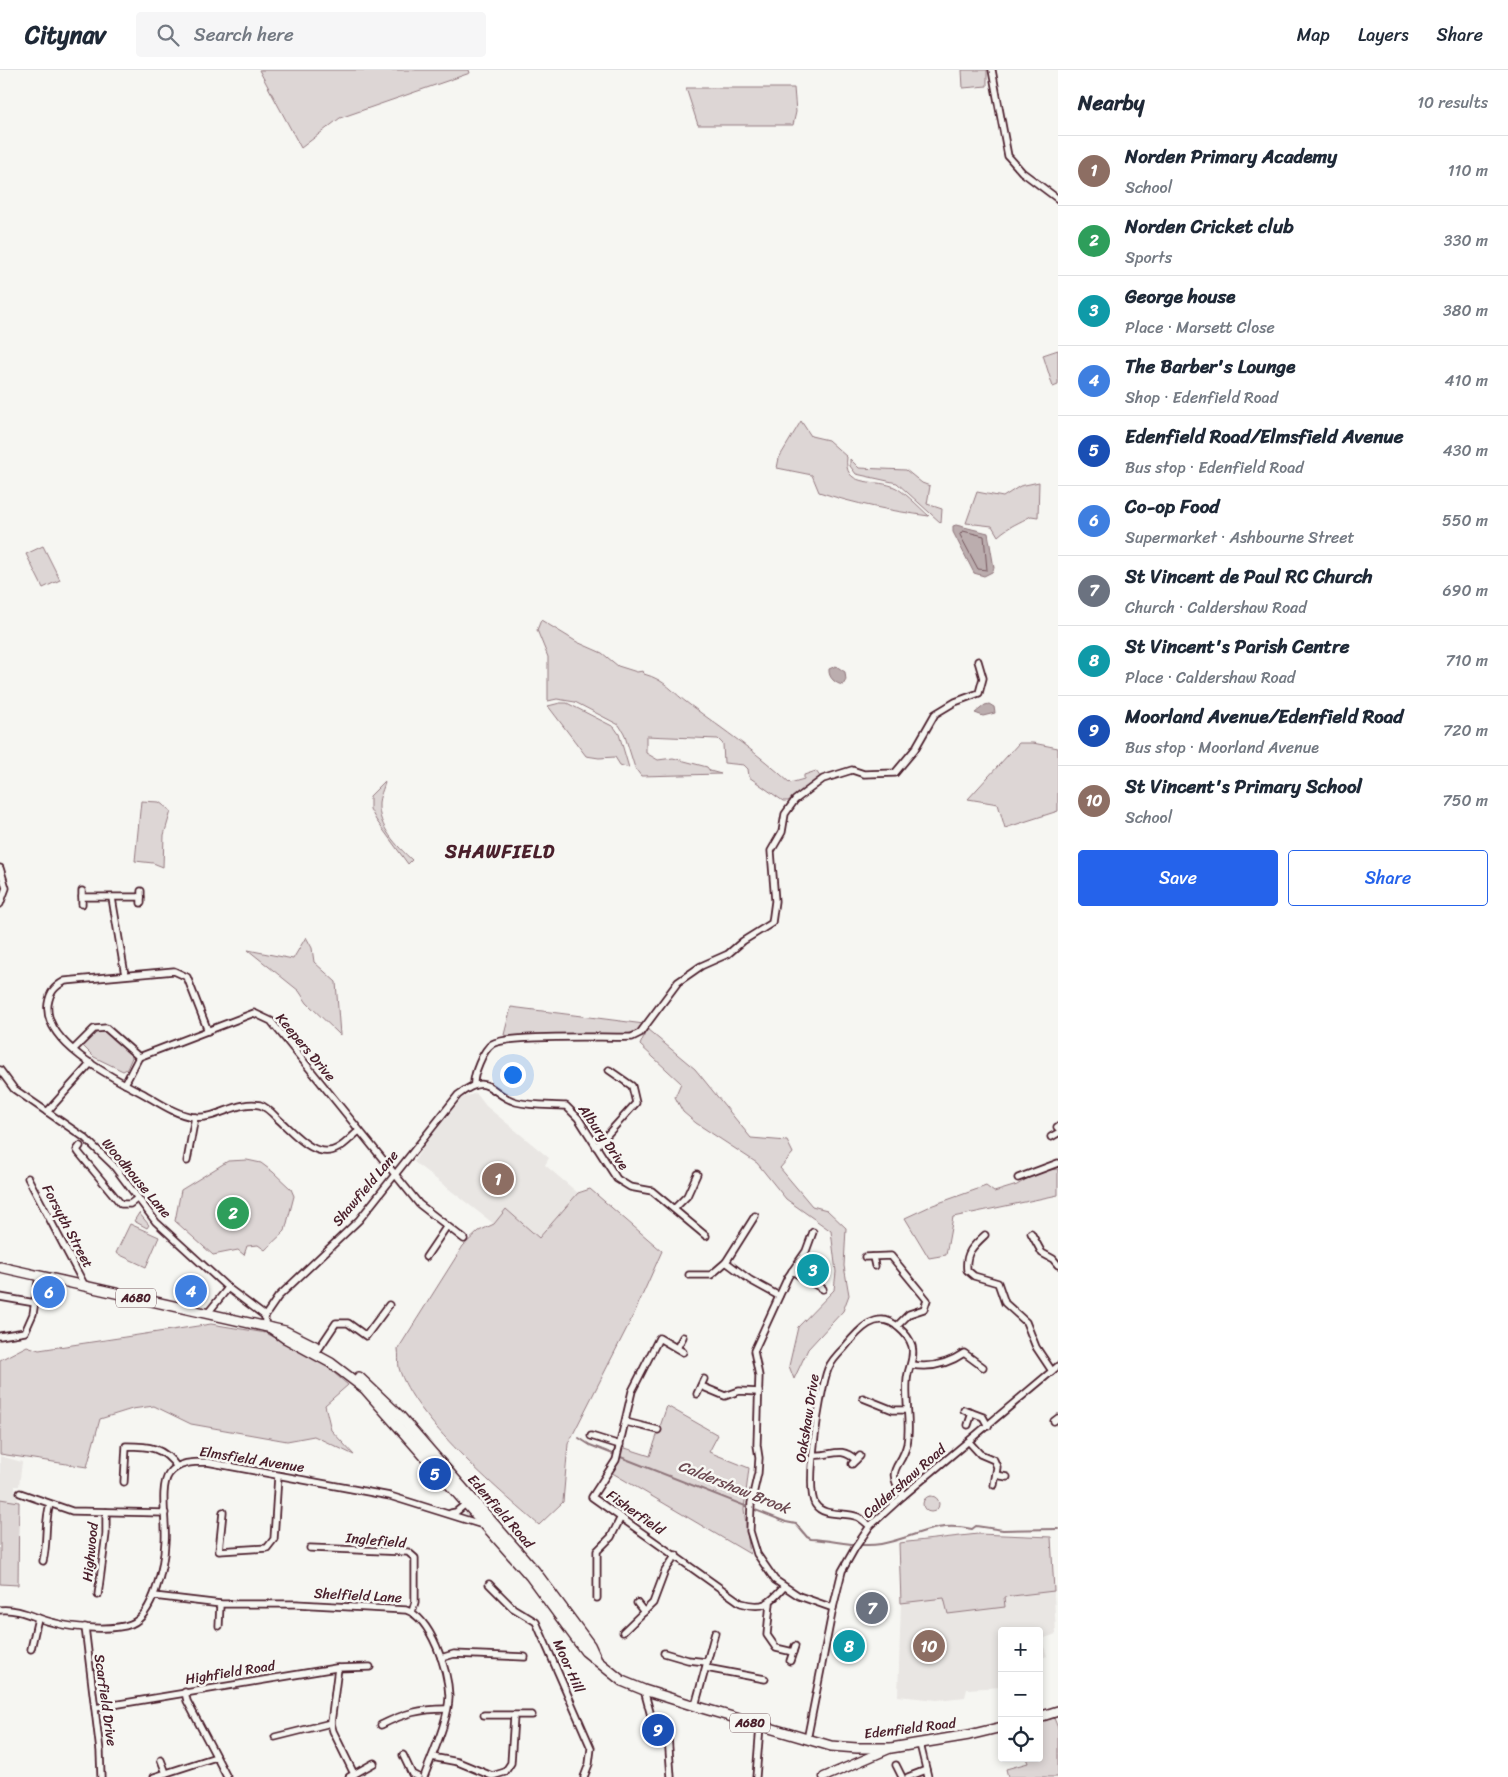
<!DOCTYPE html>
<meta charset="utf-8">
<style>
body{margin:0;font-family:Sriracha,sans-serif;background:#f6f6f7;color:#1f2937}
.controls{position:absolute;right:15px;bottom:15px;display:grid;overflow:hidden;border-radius:5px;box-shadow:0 2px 8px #0003}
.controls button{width:45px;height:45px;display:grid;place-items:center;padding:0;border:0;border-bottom:1px solid #e0e1e3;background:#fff;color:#1f2937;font:25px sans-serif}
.you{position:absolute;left:512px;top:1004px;width:18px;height:18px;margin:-12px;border:4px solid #fff;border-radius:50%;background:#1a73e8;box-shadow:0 0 0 8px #1a73e833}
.badge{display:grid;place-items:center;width:32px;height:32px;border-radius:50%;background:#2563eb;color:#fff;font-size:16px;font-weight:700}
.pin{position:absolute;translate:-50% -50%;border:2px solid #fff;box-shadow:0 1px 5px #0006}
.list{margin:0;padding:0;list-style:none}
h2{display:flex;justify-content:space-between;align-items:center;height:65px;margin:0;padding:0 20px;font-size:21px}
h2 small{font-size:16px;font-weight:400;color:#747a83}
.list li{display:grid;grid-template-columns:32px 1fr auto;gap:15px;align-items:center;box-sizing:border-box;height:70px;padding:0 20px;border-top:1px solid #e0e1e3}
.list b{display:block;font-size:19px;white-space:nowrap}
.list p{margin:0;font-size:16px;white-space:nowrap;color:#747a83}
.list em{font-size:16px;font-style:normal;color:#747a83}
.actions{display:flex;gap:10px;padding:15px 20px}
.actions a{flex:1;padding:11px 0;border:1px solid #2563eb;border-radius:5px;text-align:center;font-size:18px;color:#2563eb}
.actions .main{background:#2563eb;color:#fff}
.icon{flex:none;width:28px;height:28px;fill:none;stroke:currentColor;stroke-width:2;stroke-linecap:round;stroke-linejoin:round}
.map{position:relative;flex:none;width:1058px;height:1707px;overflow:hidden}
header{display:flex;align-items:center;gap:30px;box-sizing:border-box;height:70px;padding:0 25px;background:#fff;border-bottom:1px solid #e0e1e3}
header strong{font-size:24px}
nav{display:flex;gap:28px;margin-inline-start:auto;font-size:18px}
.search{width:350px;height:45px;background:#f6f6f7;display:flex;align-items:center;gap:12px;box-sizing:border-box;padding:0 18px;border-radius:5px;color:#747a83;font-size:19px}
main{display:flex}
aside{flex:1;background:#fff}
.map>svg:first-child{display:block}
</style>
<header>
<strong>Citynav</strong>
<div class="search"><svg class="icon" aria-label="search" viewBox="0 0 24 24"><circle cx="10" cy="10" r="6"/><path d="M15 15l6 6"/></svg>Search here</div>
<nav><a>Map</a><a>Layers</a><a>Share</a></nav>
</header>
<main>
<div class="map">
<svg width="1058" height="1707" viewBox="0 0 1058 1707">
<rect width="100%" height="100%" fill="#f6f6f2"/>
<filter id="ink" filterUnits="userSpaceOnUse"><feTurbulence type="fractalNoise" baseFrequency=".02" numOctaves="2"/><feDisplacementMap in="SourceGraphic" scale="10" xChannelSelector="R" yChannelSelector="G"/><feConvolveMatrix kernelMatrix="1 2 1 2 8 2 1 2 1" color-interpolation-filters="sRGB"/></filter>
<g filter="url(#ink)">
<g fill="#e9e6e3">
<path d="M476,1023L486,1036L549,1088L545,1095L578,1123L539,1168L506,1139L494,1154L414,1092L422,1078L462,1028Z"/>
<path d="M0,1386L22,1392L19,1416H15V1422L19,1432L18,1515L0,1514Z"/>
<path d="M978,1464L1051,1467L1056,1564L1042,1569L1047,1586L1039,1589V1561H1002V1617L967,1619L965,1627L937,1630L898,1626L901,1533L899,1473Z"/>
</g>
<g fill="#ddd6d5" stroke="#947a80">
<path d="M259,0H469L470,3L340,48L301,78Z"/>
<path d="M962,0H987V16L963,18Z"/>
<path d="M686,18H794L796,42L793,55H698Z"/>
<path d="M1058,280V315L1053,317L1043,285Z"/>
<path d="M801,351L811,366L828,370L847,387C843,418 873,409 892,416C902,419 920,438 929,446C891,441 855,434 819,422L812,405L777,398L779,388Z"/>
<path d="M850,389L859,398L906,400L922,413L930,416L927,434L942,439L941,453L897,413L856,404L850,396Z"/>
<path d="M1039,412L1038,447L1031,446C1019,453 1009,456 998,466L992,456L966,453L977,422L1003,427L1020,416Z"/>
<path d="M43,476L60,510L43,518L26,484Z"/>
<path d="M541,550L577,572L602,583L618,596L637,602L643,601L644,604C666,610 672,622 690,635C724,660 759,684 790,713L804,709V705L816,701L821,708L788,731H783L749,707L748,699L744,695L724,693L723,674L718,669L646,666V683L658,690L673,688L707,697L710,701L721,704L641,706L635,698L624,663L619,655L575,632L557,629L548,631V587L537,560Z"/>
<path d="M560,633H567L614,657L619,664L629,698L620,695L615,687L599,688L586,686L548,636Z"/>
<path d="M1019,673H1033L1058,678V741L1005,758L998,734L968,729Z"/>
<path d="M385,711C384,719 379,726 379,734C378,757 397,776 412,790L408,794L376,750L370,739V726Z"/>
<path d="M141,731L159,732L171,741L164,765L163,797L153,793L135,791Z"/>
<path d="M306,867L312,878L314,892L336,912L340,965L307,933L299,921L248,880L293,889Z"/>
<path d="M511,937L644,954L635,962L622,965L511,967L504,965Z"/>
<path d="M95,959H105L133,985L127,999L123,1001L94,987L83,976L82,973Z"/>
<path d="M647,959L695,999L751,1068L787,1071L793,1083L780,1098L812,1136L827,1140L846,1158L844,1196L849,1225L843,1241L808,1279L794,1309L789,1296L798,1257L834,1220L836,1202L831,1161L786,1129L757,1093L696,1053L683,1042L675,1027L681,1013L640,975Z"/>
<path d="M247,1090L261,1093L273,1102L291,1119L294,1126L285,1161L265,1180L258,1175L247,1176L244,1185L238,1180L213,1185L175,1151L181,1120L228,1091Z"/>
<path d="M1058,1099V1125L953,1147L946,1185L929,1188L905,1148L933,1135L986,1116L994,1122L1017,1115L1039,1101Z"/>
<path d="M590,1119L662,1181L633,1246L568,1374L563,1432L539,1455C499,1421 413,1347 399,1298C398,1292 399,1285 398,1279L463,1176L479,1161L494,1154L506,1139L539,1168L578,1123Z"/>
<path d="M139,1143L149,1155L147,1158L134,1151Z"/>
<path d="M130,1154L159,1167L146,1197L116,1183Z"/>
<path d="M211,1254L266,1263L319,1290L348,1315L325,1335L331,1360L354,1385L314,1366L287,1371L191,1354L154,1336L132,1339L100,1349L87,1397L0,1384V1290L27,1276L39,1280Z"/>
<path d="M667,1336L718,1365L709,1382L749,1398L744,1439L750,1484L609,1401L620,1388L622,1377L650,1386Z"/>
<circle cx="931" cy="1434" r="8"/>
<path d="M0,1429L19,1432L18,1515L0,1514Z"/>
<path d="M978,1464L1051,1467L1054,1521L1004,1527L1005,1537L948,1544L944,1528L901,1533L899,1473Z"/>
<path d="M1054,1648L1058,1658V1707H1008L1006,1699L1028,1693L1026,1688H1039V1652Z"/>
</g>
<g fill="#bbadae" stroke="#8e747a">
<path d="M956,455L988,463L994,498L992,502L984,506L974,503L953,462V456Z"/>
<path d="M836,596L845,602L846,610L843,615C836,614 828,608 829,599Z"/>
<path d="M989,634L994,637L995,643L983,646L975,643L985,635Z"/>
</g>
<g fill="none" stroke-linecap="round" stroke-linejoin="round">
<path stroke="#77585f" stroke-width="1" d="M963,461L984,466L987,500L978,499L960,465Z"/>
<path stroke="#8e747a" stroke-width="2" d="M579,1368L590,1375L786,1452L796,1454L807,1467L811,1469C834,1470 858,1478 881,1474C917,1467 933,1451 972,1459L976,1456L1003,1460L1058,1459"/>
<g stroke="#4a1f2b" stroke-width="9">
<g id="street">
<path d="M992,0L1008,86L1022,102L1058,129"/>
<path d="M0,798L6,818L0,834"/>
<path d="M82,821V834"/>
<path d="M141,821V833"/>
<path d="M82,827H141"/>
<path d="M112,828L125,905"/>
<path d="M208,961L187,907L174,901L65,911C54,917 50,922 48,934C43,973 113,1008 142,1023C158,1032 176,1045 194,1047C217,1050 237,1030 260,1035C267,1037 273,1044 278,1049C294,1063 316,1091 338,1078C346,1074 352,1066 359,1061"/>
<path d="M74,979L94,959L106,958L139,987"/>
<path d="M0,1000L14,1019L85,1068L113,1095L156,1152L228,1218L265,1246"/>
<path d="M125,1014L139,987L254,943L271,951L419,1134L464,1169"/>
<path d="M474,1015C473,1005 483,980 492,974C508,964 607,968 632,967L640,963L678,912L701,896L728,884L743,871L772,853L775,831L771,781L782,762L785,744L795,730L823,709L852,700L864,704L895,703L915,679L935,644L955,632L979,623L983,608L978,591"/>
<path d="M47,1042L91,993"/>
<path d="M1057,1057L1058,1058"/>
<path d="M1051,1067L1058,1063"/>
<path d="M80,1076L77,1080L79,1083L121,1134H130L138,1128"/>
<path d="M596,1077L636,1033L632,1016L609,1000"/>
<path d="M187,1091L195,1047"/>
<path d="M28,1108L85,1216"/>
<path d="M1018,1108L1058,1093"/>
<path d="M675,1138L687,1126L697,1104"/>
<path d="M755,1146L726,1192L750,1210L779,1226"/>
<path d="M813,1162L806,1181L788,1207L754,1281L759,1306L757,1375L759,1388L758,1403L751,1433L750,1461L757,1484L775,1510L799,1526L833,1538"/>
<path d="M1031,1163L1042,1183L1053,1189L1058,1195"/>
<path d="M985,1165C973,1176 965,1183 967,1200L974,1206L998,1213L1005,1233L1026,1252L1036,1277L1052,1301"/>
<path d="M426,1187L447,1156"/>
<path d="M865,1187L891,1186L927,1230L924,1239L909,1244L897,1256"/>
<path d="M873,1187L875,1196"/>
<path d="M792,1201L823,1219"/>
<path d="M689,1205H711L726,1192"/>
<path d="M0,1227L35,1233"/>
<path d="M207,1244L228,1218"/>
<path d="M265,1258V1246L278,1227L359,1150L458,1025C490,1000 490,1025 516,1032C531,1036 551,1035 566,1036L578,1048L617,1109L630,1117L652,1121L706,1166"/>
<path d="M0,1266L25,1262L33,1244L39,1206"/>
<path d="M677,1278L683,1267"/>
<path d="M683,1282L659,1268L632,1321L616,1390L592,1427L741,1533C764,1540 770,1533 784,1517"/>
<path d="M316,1283L336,1253H348L366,1266L389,1235"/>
<path d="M912,1295C930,1298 948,1294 964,1283L983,1297"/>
<path d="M701,1316L725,1326L739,1321L759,1322"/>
<path d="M697,1324L704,1309"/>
<path d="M863,1328L893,1340H907"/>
<path d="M964,1340L983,1347L988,1356"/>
<path d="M1054,1351L1058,1348"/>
<path d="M626,1352L658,1360"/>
<path d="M968,1355L972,1343"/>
<path d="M591,1366L620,1375"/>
<path d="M969,1372L980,1384L994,1390L997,1397L994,1415"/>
<path d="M813,1385C832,1387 839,1375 856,1390"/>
<path d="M852,1394L860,1386"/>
<path d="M996,1405L1007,1407"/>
<path d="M124,1412L126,1376C149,1376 163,1377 177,1397"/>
<path d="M20,1423L72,1441L165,1443"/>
<path d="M223,1442L219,1481L267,1478L274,1469L278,1406"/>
<path d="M451,1443L456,1442L468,1432"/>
<path d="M870,1456C866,1453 862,1449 858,1447C845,1441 824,1448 815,1434C805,1417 820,1319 828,1299C831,1291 838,1284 844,1278C857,1262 877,1237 899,1258C905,1263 910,1269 912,1276C915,1289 908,1297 907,1310C905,1331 911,1353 907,1374C901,1400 884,1396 903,1426"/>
<path d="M310,1478L408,1482L415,1488V1532L412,1542"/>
<path d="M43,1491C48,1472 44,1453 50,1434"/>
<path d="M489,1514L513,1538L536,1552L591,1678L589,1694L584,1707"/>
<path d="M98,1525L106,1464V1442"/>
<path d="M154,1526L221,1534H296L406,1540C431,1548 448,1600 449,1626C449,1649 432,1685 424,1707"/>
<path d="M597,1528V1481L611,1467L621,1447"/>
<path d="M637,1533L644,1542"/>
<path d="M770,1533L767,1565L776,1578L793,1582"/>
<path d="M0,1540C20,1538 36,1549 55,1553C73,1558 114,1561 131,1554C154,1545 164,1495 165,1472C167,1455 159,1417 169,1404C178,1392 193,1392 207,1392L390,1426L483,1455"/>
<path d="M219,1556L220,1534"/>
<path d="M85,1557L100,1681L101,1707"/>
<path d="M623,1562L653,1533L665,1501L676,1485"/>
<path d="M31,1579L38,1548"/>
<path d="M664,1583L688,1590L707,1592"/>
<path d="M441,1588L454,1584L525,1587"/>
<path d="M790,1591L795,1576"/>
<path d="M338,1598L331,1653L333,1661L354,1704"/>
<path d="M706,1598L765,1609"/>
<path d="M644,1620L651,1646L668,1666L671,1707"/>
<path d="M185,1622L187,1631L227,1707"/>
<path d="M695,1636L715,1563"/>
<path d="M95,1638L336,1598L370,1597"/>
<path d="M484,1645H532"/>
<path d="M381,1655C405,1643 420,1639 446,1639"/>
<path d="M275,1667L331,1653"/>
<path d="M807,1670L833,1538L842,1501L855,1478L870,1456L903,1426L1058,1296"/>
<path d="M920,1674L928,1707"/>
<path d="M403,1685L412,1704L418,1707"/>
<path d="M432,1687L458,1692L492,1706L505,1702L511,1693L514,1646"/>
<path d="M161,1690L166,1703"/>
<path d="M896,1695L902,1707"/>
<path d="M154,1707L216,1687"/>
<path d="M349,1707L374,1693"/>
<path d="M756,1707L760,1656"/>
<path d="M908,1707L926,1700"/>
</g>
</g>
<g stroke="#4a1f2b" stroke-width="11">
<path id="secondary" d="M824,1707L889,1679"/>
</g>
<g stroke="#4a1f2b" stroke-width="12">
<g id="primary">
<path d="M0,1197L285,1261L315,1276"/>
<path d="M271,1258L285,1268L331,1293L365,1319L530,1506L585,1581L622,1611L644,1620L695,1636L831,1676L857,1678H891L969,1665L1002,1657"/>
<path d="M359,1307L400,1346L535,1501L590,1575L596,1588"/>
<path d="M1039,1647L1058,1641"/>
</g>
</g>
<use href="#street" stroke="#f6f6f2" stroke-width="5.5"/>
<use href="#secondary" stroke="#f6f6f2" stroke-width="8"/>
<use href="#primary" stroke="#f6f6f2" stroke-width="9"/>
</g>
</g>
<g text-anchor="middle" stroke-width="5" stroke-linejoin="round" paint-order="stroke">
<g fill="#f6f6f2" stroke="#7e6067" stroke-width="1">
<rect x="116" y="1218.5" width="40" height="19" rx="4"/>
<rect x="730" y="1643.5" width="40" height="19" rx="4"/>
</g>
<g font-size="12" font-weight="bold" fill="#4a1f2b">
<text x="136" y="1232">A680</text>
<text x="750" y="1657">A680</text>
</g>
<g font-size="14" fill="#4a1f2b" stroke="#f6f6f2">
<text transform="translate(306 977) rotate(50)" y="5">Keepers Drive</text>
<text transform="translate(604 1067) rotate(55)" y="5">Albury Drive</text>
<text transform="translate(137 1108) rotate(50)" y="5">Woodhouse Lane</text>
<text transform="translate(365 1118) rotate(-50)" y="5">Shawfield Lane</text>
<text transform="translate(68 1156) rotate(62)" y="5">Forsyth Street</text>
<text transform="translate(807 1348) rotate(-81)" y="5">Oakshaw Drive</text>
<text transform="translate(252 1389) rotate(9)" y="5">Elmsfield Avenue</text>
<text transform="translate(904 1411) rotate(-41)" y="5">Caldershaw Road</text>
<text transform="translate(501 1441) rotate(49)" y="5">Edenfield Road</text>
<text transform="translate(636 1442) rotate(35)" y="5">Fisherfield</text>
<text transform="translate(376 1470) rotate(5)" y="5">Inglefield</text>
<text transform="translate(90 1482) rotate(-84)" y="5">Highwood</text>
<text transform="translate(358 1525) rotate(3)" y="5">Shelfield Lane</text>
<text transform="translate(569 1596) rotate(66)" y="5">Moor Hill</text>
<text transform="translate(230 1602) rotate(-9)" y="5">Highfield Road</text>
<text transform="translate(106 1630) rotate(82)" y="5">Scarfield Drive</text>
<text transform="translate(910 1658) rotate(-7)" y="5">Edenfield Road</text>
</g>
<g font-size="15" font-style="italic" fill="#6c4a52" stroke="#f6f6f2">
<text transform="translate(734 1417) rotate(22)" y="5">Caldershaw Brook</text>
</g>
<g font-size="19" font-weight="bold" letter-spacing="1" fill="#4a1f2b" stroke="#f6f6f2">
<text x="500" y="788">SHAWFIELD</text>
</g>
</g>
</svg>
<div class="controls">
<button>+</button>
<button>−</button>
<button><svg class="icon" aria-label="locate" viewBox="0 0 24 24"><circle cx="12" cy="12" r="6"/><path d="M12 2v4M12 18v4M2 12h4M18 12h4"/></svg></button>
</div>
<div class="you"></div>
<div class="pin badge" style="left:498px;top:1109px;background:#8d6e63">1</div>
<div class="pin badge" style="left:233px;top:1143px;background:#2e9e5b">2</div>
<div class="pin badge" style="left:813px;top:1200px;background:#0f9aa8">3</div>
<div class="pin badge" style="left:191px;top:1221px;background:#3f7fe0">4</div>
<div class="pin badge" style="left:435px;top:1404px;background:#1a4fb4">5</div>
<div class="pin badge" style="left:49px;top:1222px;background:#3f7fe0">6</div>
<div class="pin badge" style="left:872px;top:1538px;background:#6b7280">7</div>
<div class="pin badge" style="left:849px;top:1576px;background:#0f9aa8">8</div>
<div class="pin badge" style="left:658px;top:1660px;background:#1a4fb4">9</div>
<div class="pin badge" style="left:929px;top:1576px;background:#8d6e63">10</div>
</div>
<aside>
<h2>Nearby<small>10 results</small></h2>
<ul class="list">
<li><span class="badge" style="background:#8d6e63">1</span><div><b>Norden Primary Academy</b><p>School</p></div><em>110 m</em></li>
<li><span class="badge" style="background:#2e9e5b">2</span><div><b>Norden Cricket club</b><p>Sports</p></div><em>330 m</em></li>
<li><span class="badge" style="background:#0f9aa8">3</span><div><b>George house</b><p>Place · Marsett Close</p></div><em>380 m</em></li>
<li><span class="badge" style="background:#3f7fe0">4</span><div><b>The Barber's Lounge</b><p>Shop · Edenfield Road</p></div><em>410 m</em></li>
<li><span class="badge" style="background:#1a4fb4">5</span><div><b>Edenfield Road/Elmsfield Avenue</b><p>Bus stop · Edenfield Road</p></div><em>430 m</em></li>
<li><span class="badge" style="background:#3f7fe0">6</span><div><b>Co-op Food</b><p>Supermarket · Ashbourne Street</p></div><em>550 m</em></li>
<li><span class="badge" style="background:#6b7280">7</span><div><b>St Vincent de Paul RC Church</b><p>Church · Caldershaw Road</p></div><em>690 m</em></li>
<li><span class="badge" style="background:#0f9aa8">8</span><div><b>St Vincent's Parish Centre</b><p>Place · Caldershaw Road</p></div><em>710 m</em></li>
<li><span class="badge" style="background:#1a4fb4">9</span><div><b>Moorland Avenue/Edenfield Road</b><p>Bus stop · Moorland Avenue</p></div><em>720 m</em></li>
<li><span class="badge" style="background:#8d6e63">10</span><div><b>St Vincent's Primary School</b><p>School</p></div><em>750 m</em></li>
</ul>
<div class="actions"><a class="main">Save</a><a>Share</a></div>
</aside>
</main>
